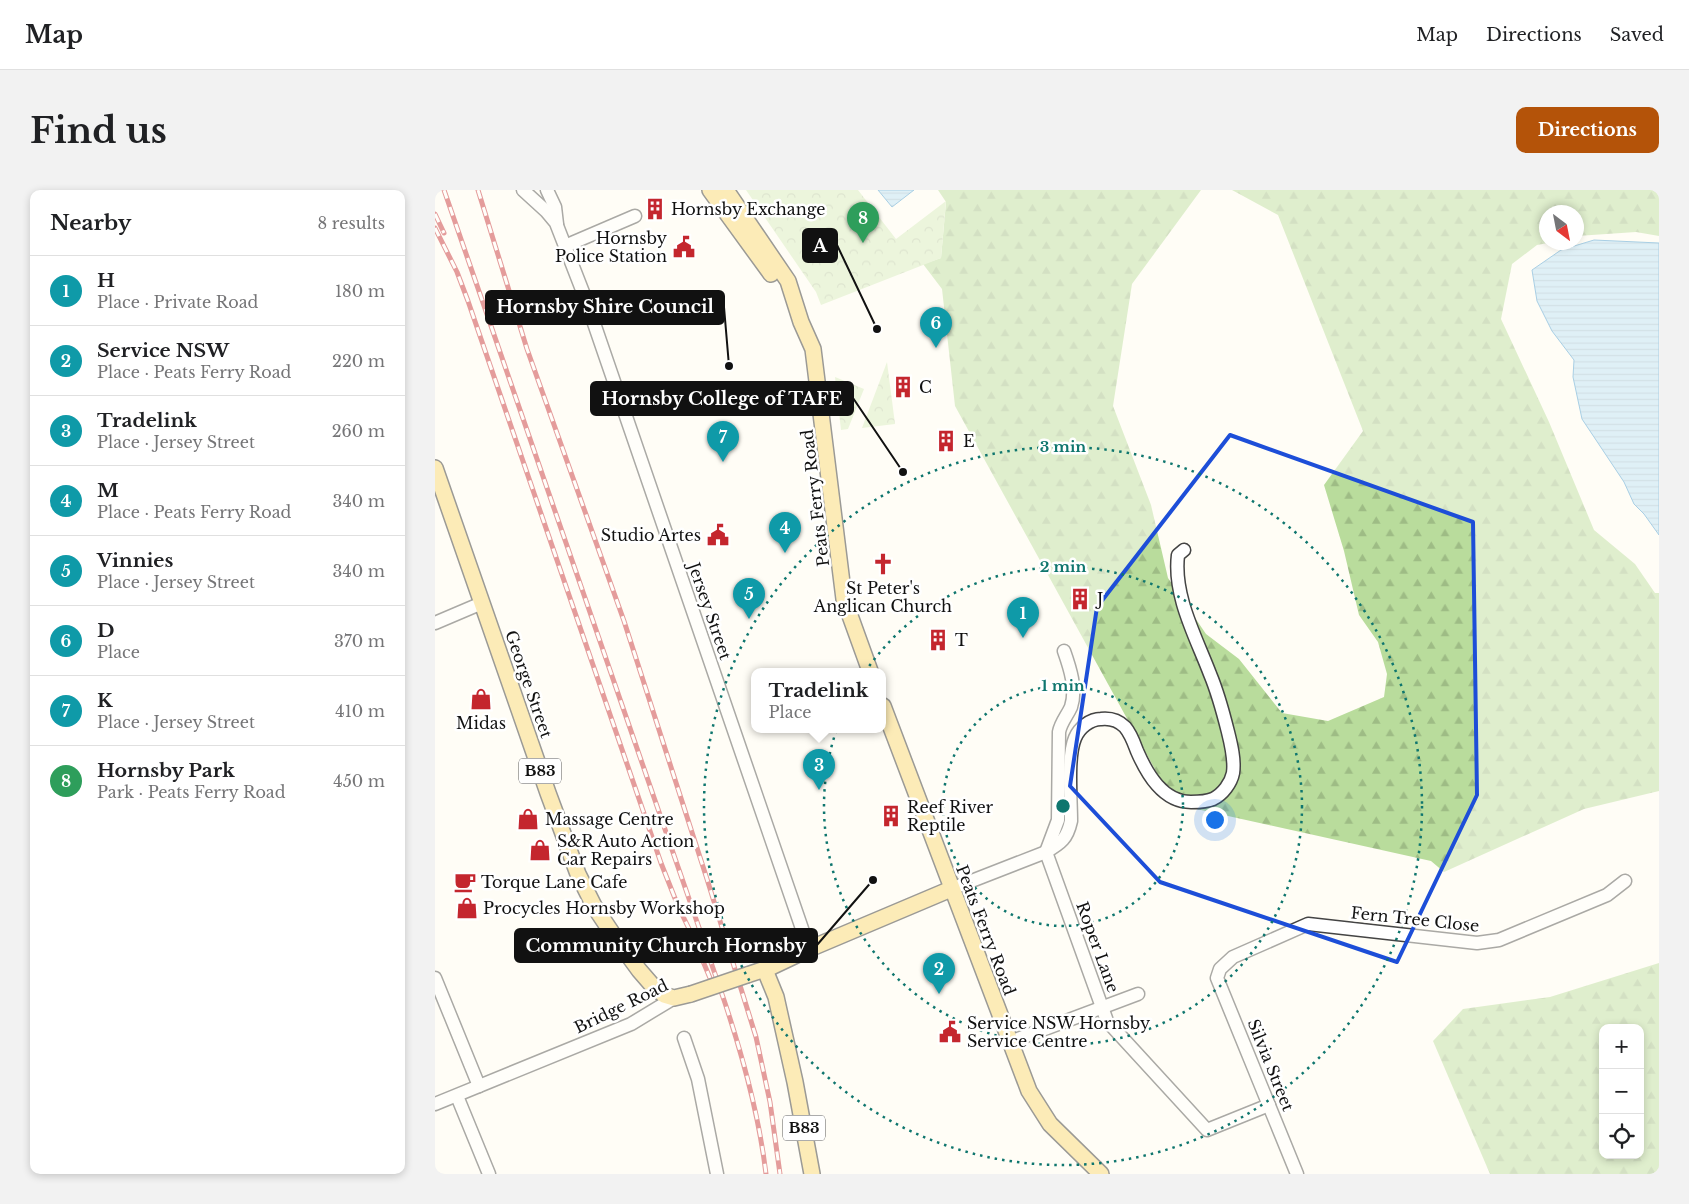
<!DOCTYPE html>
<meta charset="utf-8">
<style>
body{margin:0;font-family:"Libre Baskerville",serif;background:#f2f2f2;color:#202124}
.controls{position:absolute;right:15px;bottom:15px;display:grid;overflow:hidden;border-radius:10px;box-shadow:0 2px 8px #0003}
.controls button{width:45px;height:45px;display:grid;place-items:center;padding:0;border:0;border-bottom:1px solid #e0e0e0;background:#fff;color:#202124;font:25px sans-serif}
.compass{position:absolute;left:1104px;top:15px;width:45px;height:45px;border-radius:50%;background:#fff;box-shadow:0 2px 8px #0003;rotate:148deg}
.you{position:absolute;left:779px;top:629px;width:18px;height:18px;margin:-12px;border:4px solid #fff;border-radius:50%;background:#1a73e8;box-shadow:0 0 0 8px #1a73e833}
.badge{display:grid;place-items:center;width:32px;height:32px;border-radius:50%;background:#b45309;color:#fff;font-size:16px;font-weight:700}
.pin{position:absolute;translate:-50% -41px;filter:drop-shadow(0 1px 2px #0008)}
.pin::after{content:'';position:absolute;top:26px;width:18px;height:15px;background:inherit;clip-path:polygon(0 0,100% 0,50% 100%)}
.popup{position:absolute;left:316px;top:478px;width:135px;height:65px;box-sizing:border-box;display:grid;place-content:center;border-radius:10px;background:#fff;filter:drop-shadow(0 1px 4px #0005);font-size:16px;white-space:nowrap;color:#757577}
.popup b{font-size:19px;color:#202124}
.popup::after{content:'';position:absolute;left:50%;top:100%;margin-left:-10px;border:10px solid transparent;border-top-color:#fff}
.list{margin:0;padding:0;list-style:none}
h2{display:flex;justify-content:space-between;align-items:center;height:65px;margin:0;padding:0 20px;font-size:21px}
h2 small{font-size:16px;font-weight:400;color:#757577}
.list li{display:grid;grid-template-columns:32px 1fr auto;gap:15px;align-items:center;box-sizing:border-box;height:70px;padding:0 20px;border-top:1px solid #e0e0e0}
.list b{display:block;font-size:19px;white-space:nowrap}
.list p{margin:0;font-size:16px;white-space:nowrap;color:#757577}
.list em{font-size:16px;font-style:normal;color:#757577}
.icon{flex:none;width:28px;height:28px;fill:none;stroke:currentColor;stroke-width:2;stroke-linecap:round;stroke-linejoin:round}
.map{position:relative;flex:none;width:1224px;height:984px;overflow:hidden;border-radius:10px}
header{display:flex;align-items:center;gap:30px;box-sizing:border-box;height:70px;padding:0 25px;background:#fff;border-bottom:1px solid #e0e0e0}
header strong{font-size:24px}
nav{display:flex;gap:28px;margin-inline-start:auto;font-size:18px}
.intro{display:flex;align-items:center;justify-content:space-between;box-sizing:border-box;height:120px;padding:0 30px}
h1{margin:0;font-size:35px}
.button{padding:12px 22px;border-radius:10px;background:#b45309;color:#fff;font-size:18px;font-weight:700}
main{display:flex;gap:30px;padding:0 30px}
aside{flex:1;background:#fff;border-radius:10px;box-shadow:0 2px 8px #0003}
.map>svg:first-child{display:block}
</style>
<header>
<strong>Map</strong>
<nav><a>Map</a><a>Directions</a><a>Saved</a></nav>
</header>
<div class="intro"><h1>Find us</h1><a class="button">Directions</a></div>
<main>
<aside>
<h2>Nearby<small>8 results</small></h2>
<ul class="list">
<li><span class="badge" style="background:#0f9aa8">1</span><div><b>H</b><p>Place · Private Road</p></div><em>180 m</em></li>
<li><span class="badge" style="background:#0f9aa8">2</span><div><b>Service NSW</b><p>Place · Peats Ferry Road</p></div><em>220 m</em></li>
<li><span class="badge" style="background:#0f9aa8">3</span><div><b>Tradelink</b><p>Place · Jersey Street</p></div><em>260 m</em></li>
<li><span class="badge" style="background:#0f9aa8">4</span><div><b>M</b><p>Place · Peats Ferry Road</p></div><em>340 m</em></li>
<li><span class="badge" style="background:#0f9aa8">5</span><div><b>Vinnies</b><p>Place · Jersey Street</p></div><em>340 m</em></li>
<li><span class="badge" style="background:#0f9aa8">6</span><div><b>D</b><p>Place</p></div><em>370 m</em></li>
<li><span class="badge" style="background:#0f9aa8">7</span><div><b>K</b><p>Place · Jersey Street</p></div><em>410 m</em></li>
<li><span class="badge" style="background:#2e9e5b">8</span><div><b>Hornsby Park</b><p>Park · Peats Ferry Road</p></div><em>450 m</em></li>
</ul>
</aside>
<div class="map">
<svg width="1224" height="984" viewBox="0 0 1224 984">
<defs>
<pattern id="forest-firs" width="22" height="20" patternUnits="userSpaceOnUse" patternTransform="scale(1.25)"><rect width="22" height="20" fill="#b9dc9c"/><path d="M5 1l3.5 6h-7zM16 11l3.5 6h-7z" fill="#9ebc85"/></pattern>
<pattern id="park-crowns" width="20" height="18" patternUnits="userSpaceOnUse" patternTransform="scale(1.25)"><rect width="20" height="18" fill="#d5ebbd"/><path d="M2 6a3 3 0 1 1 6 0M12 15a3 3 0 1 1 6 0" fill="none" stroke="#b6c8a1"/></pattern>
<pattern id="water-rules" width="6" height="5" patternUnits="userSpaceOnUse" patternTransform="scale(1.25)"><rect width="6" height="5" fill="#b9e0f7"/><path d="M0 2.5h6" fill="none" stroke="#9ebfd3"/></pattern>
</defs>
<rect width="100%" height="100%" fill="#fffdf5"/>
<g fill="url(#forest-firs)" fill-rule="evenodd">
<path d="M503,0H766L697,94L678,216L716,315L733,388L771,444L804,469L847,523L893,531L949,507L952,484L943,452L924,425L909,361L889,295L928,241L843,25L797,0H1224V46L1201,42L1142,46V22H1112L1113,53L1102,55L1077,74L1066,129L1114,232L1159,340L1200,374L1220,403H1224V601L1149,619L1009,682L996,671L739,614L520,216L507,99L488,74L506,68L511,12Z"/>
<path d="M1224,773V984H1055L998,851L1028,819L1115,807ZM1168,838H1205V965H1168Z"/>
</g>
<g fill="url(#park-crowns)">
<path d="M311,0H423L461,49L511,11L506,68L386,115L381,102Z"/>
<path d="M452,172L460,234L427,238Z"/>
<path d="M400,187L429,199L413,239L406,240Z"/>
</g>
<g fill="url(#water-rules)" stroke="#3f96cf">
<path d="M443,0H479L457,17Z"/>
<path d="M1159,50L1224,53V345L1209,324L1199,314L1189,292L1147,229L1138,187L1139,170L1117,141L1102,111L1097,80L1126,60Z"/>
</g>
<g fill="none" stroke-linecap="round" stroke-linejoin="round">
<g stroke="#444" stroke-width="15">
<g id="minor">
<path d="M88,0L111,21L121,33L151,110L374,759"/>
<path d="M112,0L120,17L122,34"/>
<path d="M130,56L200,26"/>
<path d="M0,433L47,413"/>
<path d="M611,662L672,831L772,940L834,915"/>
<path d="M611,662L623,630L624,542C626,532 632,526 636,517C642,499 635,478 629,461"/>
<path d="M516,699L611,662C626,653 632,649 636,631C636,609 632,567 640,548C644,538 655,529 666,529C675,528 684,531 690,537C696,544 699,553 702,561C712,584 728,612 756,612C764,612 771,612 778,609C788,604 796,593 798,583C800,570 796,554 793,542C788,522 783,503 775,484C761,447 738,406 743,365L749,360"/>
<path d="M0,788L44,896"/>
<path d="M249,848L263,889L282,984"/>
<path d="M575,852L703,804"/>
<path d="M22,906L54,984"/>
<path d="M0,914L196,834L239,808"/>
<path d="M862,984L782,788L785,779L798,767L873,734L1042,753L1064,750L1172,705L1190,691"/>
</g>
</g>
<g stroke="#222" stroke-width="18">
<g id="major">
<path d="M275,0L336,84"/>
<path d="M291,0L353,91L366,132L378,159L409,409L435,481"/>
<path d="M0,278L113,603L143,684L159,716L177,743L204,780L217,795L229,805L239,808L256,804"/>
<path d="M448,516L594,901L615,934L666,984"/>
<path d="M330,780L341,807L360,892L377,984"/>
<path d="M312,785L336,777L374,759L516,699"/>
</g>
</g>
<use href="#minor" stroke="#fff" stroke-width="12"/>
<use href="#major" stroke="#f9d66b" stroke-width="15"/>
<g stroke="#c4262e" stroke-width="5">
<g id="rail">
<path d="M9,0L289,810C308,867 324,925 331,984"/>
<path d="M43,0L92,159L189,431L272,689L321,847L335,912L345,984"/>
<path d="M0,24L9,43"/>
<path d="M0,38L22,82L33,111L226,673L243,716L257,745L275,788"/>
</g>
</g>
<use href="#rail" stroke="#fff" stroke-width="3" stroke-dasharray="9" stroke-linecap="butt"/>
<g stroke="#222" stroke-width="18" stroke-linecap="butt">
<path id="major-bridge" d="M256,804L312,785"/>
</g>
<use href="#major-bridge" stroke="#f9d66b" stroke-width="15"/>
</g>
<path d="M0 0H1224V984H0ZM795,245L1038,332L1042,605L962,772L725,692L635,596L662,417Z" fill="#fffdf5" fill-opacity=".55" fill-rule="evenodd"/>
<path fill="none" stroke="#1d4ed8" stroke-width="4" stroke-linejoin="round" d="M795,245L1038,332L1042,605L962,772L725,692L635,596L662,417Z"/>
<g fill="none" stroke="#0f766e" stroke-width="2.5" stroke-dasharray="2.5 5">
<circle cx="628" cy="616" r="120"/>
<circle cx="628" cy="616" r="239"/>
<circle cx="628" cy="616" r="359"/>
</g>
<defs>
<g id="building-bare" transform="scale(1.725)"><path d="M-4-6H4V6H1V3H-1V6H-4ZM-2.5-4.3h1.7v1.8h-1.7ZM.8-4.3h1.7v1.8H.8ZM-2.5-1h1.7V.8h-1.7ZM.8-1h1.7V.8H.8Z" fill="#c4262e" stroke="#fff" stroke-width="2.5" paint-order="stroke"/></g>
<g id="civic-bare" transform="scale(1.725)"><path d="M-.6-6.5H3V-4.5H.6V-3L4-1V1h2V6H-6V1h2V-1L-.6-3ZM-1.2 2.5V6h2.4V2.5Z" fill="#c4262e" stroke="#fff" stroke-width="2.5" paint-order="stroke"/></g>
<g id="church-bare" transform="scale(1.725)"><path d="M-1.2-6h2.4v3.5h3.3v2.4h-3.3V6h-2.4V-.1h-3.3v-2.4h3.3Z" fill="#c4262e" stroke="#fff" stroke-width="2.5" paint-order="stroke"/></g>
<g id="shop-bare" transform="scale(1.725)"><path d="M-5-2.5h2.3a2.7 3.5 0 0 1 5.4 0H5L5.5 6h-11ZM-1.5-2.5h3a1.5 2.3 0 0 0-3 0Z" fill="#c4262e" stroke="#fff" stroke-width="2.5" paint-order="stroke"/></g>
<g id="cafe-bare" transform="scale(1.725)"><path d="M-5.5-4.5H6V0H3Q3 3.5 0 3.5H-2.5Q-5.5 3.5-5.5 0ZM3-3.2v2h1.7v-2ZM-6 4.5H4V6H-6Z" fill="#c4262e" stroke="#fff" stroke-width="2.5" paint-order="stroke"/></g>
</defs>
<g fill-rule="evenodd">
<use href="#building-bare" x="220" y="19"/>
<use href="#civic-bare" x="249" y="57"/>
<use href="#building-bare" x="468" y="197"/>
<use href="#building-bare" x="511" y="251"/>
<use href="#civic-bare" x="283" y="345"/>
<use href="#church-bare" x="448" y="374"/>
<use href="#building-bare" x="645" y="409"/>
<use href="#building-bare" x="503" y="450"/>
<use href="#shop-bare" x="46" y="509"/>
<use href="#building-bare" x="456" y="626"/>
<use href="#shop-bare" x="93" y="629"/>
<use href="#shop-bare" x="105" y="660"/>
<use href="#cafe-bare" x="30" y="692"/>
<use href="#shop-bare" x="32" y="718"/>
<use href="#civic-bare" x="515" y="842"/>
</g>
<g text-anchor="middle" stroke-width="5" stroke-linejoin="round" paint-order="stroke">
<g fill="#fff" stroke="#585858" stroke-width="1">
<rect x="84" y="568.5" width="42" height="25" rx="4"/>
<rect x="348" y="925.5" width="42" height="25" rx="4"/>
</g>
<g font-size="15" font-weight="bold" fill="#111">
<text x="105" y="586">B83</text>
<text x="369" y="943">B83</text>
</g>
<g font-size="16" fill="#111" stroke="#fff" text-anchor="start">
<text x="236" y="25">Hornsby Exchange</text>
<text x="232" y="54" text-anchor="end">Hornsby<tspan x="232" dy="18">Police Station</tspan></text>
<text x="484" y="203">C</text>
<text x="528" y="257">E</text>
<text x="266" y="351" text-anchor="end">Studio Artes</text>
<text x="448" y="404" text-anchor="middle">St Peter's<tspan x="448" dy="18">Anglican Church</tspan></text>
<text x="662" y="415">J</text>
<text x="520" y="456">T</text>
<text x="46" y="539" text-anchor="middle">Midas</text>
<text x="472" y="623">Reef River<tspan x="472" dy="18">Reptile</tspan></text>
<text x="110" y="635">Massage Centre</text>
<text x="122" y="657">S&amp;R Auto Action<tspan x="122" dy="18">Car Repairs</tspan></text>
<text x="46" y="698">Torque Lane Cafe</text>
<text x="48" y="724">Procycles Hornsby Workshop</text>
<text x="532" y="839">Service NSW Hornsby<tspan x="532" dy="18">Service Centre</tspan></text>
</g>
<g font-size="16" fill="#111" stroke="#fff">
<text transform="translate(380 308) rotate(-97)" y="6">Peats Ferry Road</text>
<text transform="translate(275 421) rotate(71)" y="6">Jersey Street</text>
<text transform="translate(94 494) rotate(71)" y="6">George Street</text>
<text transform="translate(980 729) rotate(6)" y="6">Fern Tree Close</text>
<text transform="translate(551 740) rotate(69)" y="6">Peats Ferry Road</text>
<text transform="translate(663 757) rotate(70)" y="6">Roper Lane</text>
<text transform="translate(186 816) rotate(-26)" y="6">Bridge Road</text>
<text transform="translate(836 875) rotate(68)" y="6">Silvia Street</text>
</g>
</g>
<circle cx="628" cy="616" r="8" fill="#0f766e" stroke="#fff" stroke-width="2.5"/>
<g font-size="15" text-anchor="middle" font-weight="bold" fill="#0f766e" stroke="#fff" stroke-width="5" stroke-linejoin="round" paint-order="stroke">
<text x="628" y="262">3 min</text>
<text x="628" y="382">2 min</text>
<text x="628" y="501">1 min</text>
</g>
<path fill="none" stroke="#111" stroke-width="2" d="M442 139L402 55M294 176L289 117M468 282L418 208M438 690L382 755"/>
<g fill="#111" stroke="#fff" stroke-width="2">
<circle cx="442" cy="139" r="5"/>
<circle cx="294" cy="176" r="5"/>
<circle cx="468" cy="282" r="5"/>
<circle cx="438" cy="690" r="5"/>
</g>
<g fill="#111" stroke="#111" stroke-width="2">
<rect x="368" y="39" width="34" height="33" rx="5"/>
<rect x="51" y="101" width="238" height="33" rx="5"/>
<rect x="156" y="192" width="262" height="33" rx="5"/>
<rect x="80" y="739" width="302" height="33" rx="5"/>
</g>
<g font-size="18" text-anchor="middle" font-weight="bold" fill="#fff">
<text x="385" y="62">A</text>
<text x="170" y="123">Hornsby Shire Council</text>
<text x="287" y="215">Hornsby College of TAFE</text>
<text x="231" y="762">Community Church Hornsby</text>
</g>
</svg>
<div class="controls">
<button>+</button>
<button>−</button>
<button><svg class="icon" aria-label="locate" viewBox="0 0 24 24"><circle cx="12" cy="12" r="6"/><path d="M12 2v4M12 18v4M2 12h4M18 12h4"/></svg></button>
</div>
<svg class="compass" viewBox="-18 -18 36 36"><path d="M0-13l5 13h-10z" fill="#e53935"/><path d="M0 13l5-13h-10z" fill="#757577"/></svg>
<div class="you"></div>
<div class="pin badge" style="left:588px;top:448px;background:#0f9aa8">1</div>
<div class="pin badge" style="left:504px;top:804px;background:#0f9aa8">2</div>
<div class="pin badge" style="left:384px;top:600px;background:#0f9aa8">3</div>
<div class="popup"><b>Tradelink</b>Place</div>
<div class="pin badge" style="left:350px;top:363px;background:#0f9aa8">4</div>
<div class="pin badge" style="left:314px;top:429px;background:#0f9aa8">5</div>
<div class="pin badge" style="left:501px;top:158px;background:#0f9aa8">6</div>
<div class="pin badge" style="left:288px;top:272px;background:#0f9aa8">7</div>
<div class="pin badge" style="left:428px;top:53px;background:#2e9e5b">8</div>
</div>
</main>
